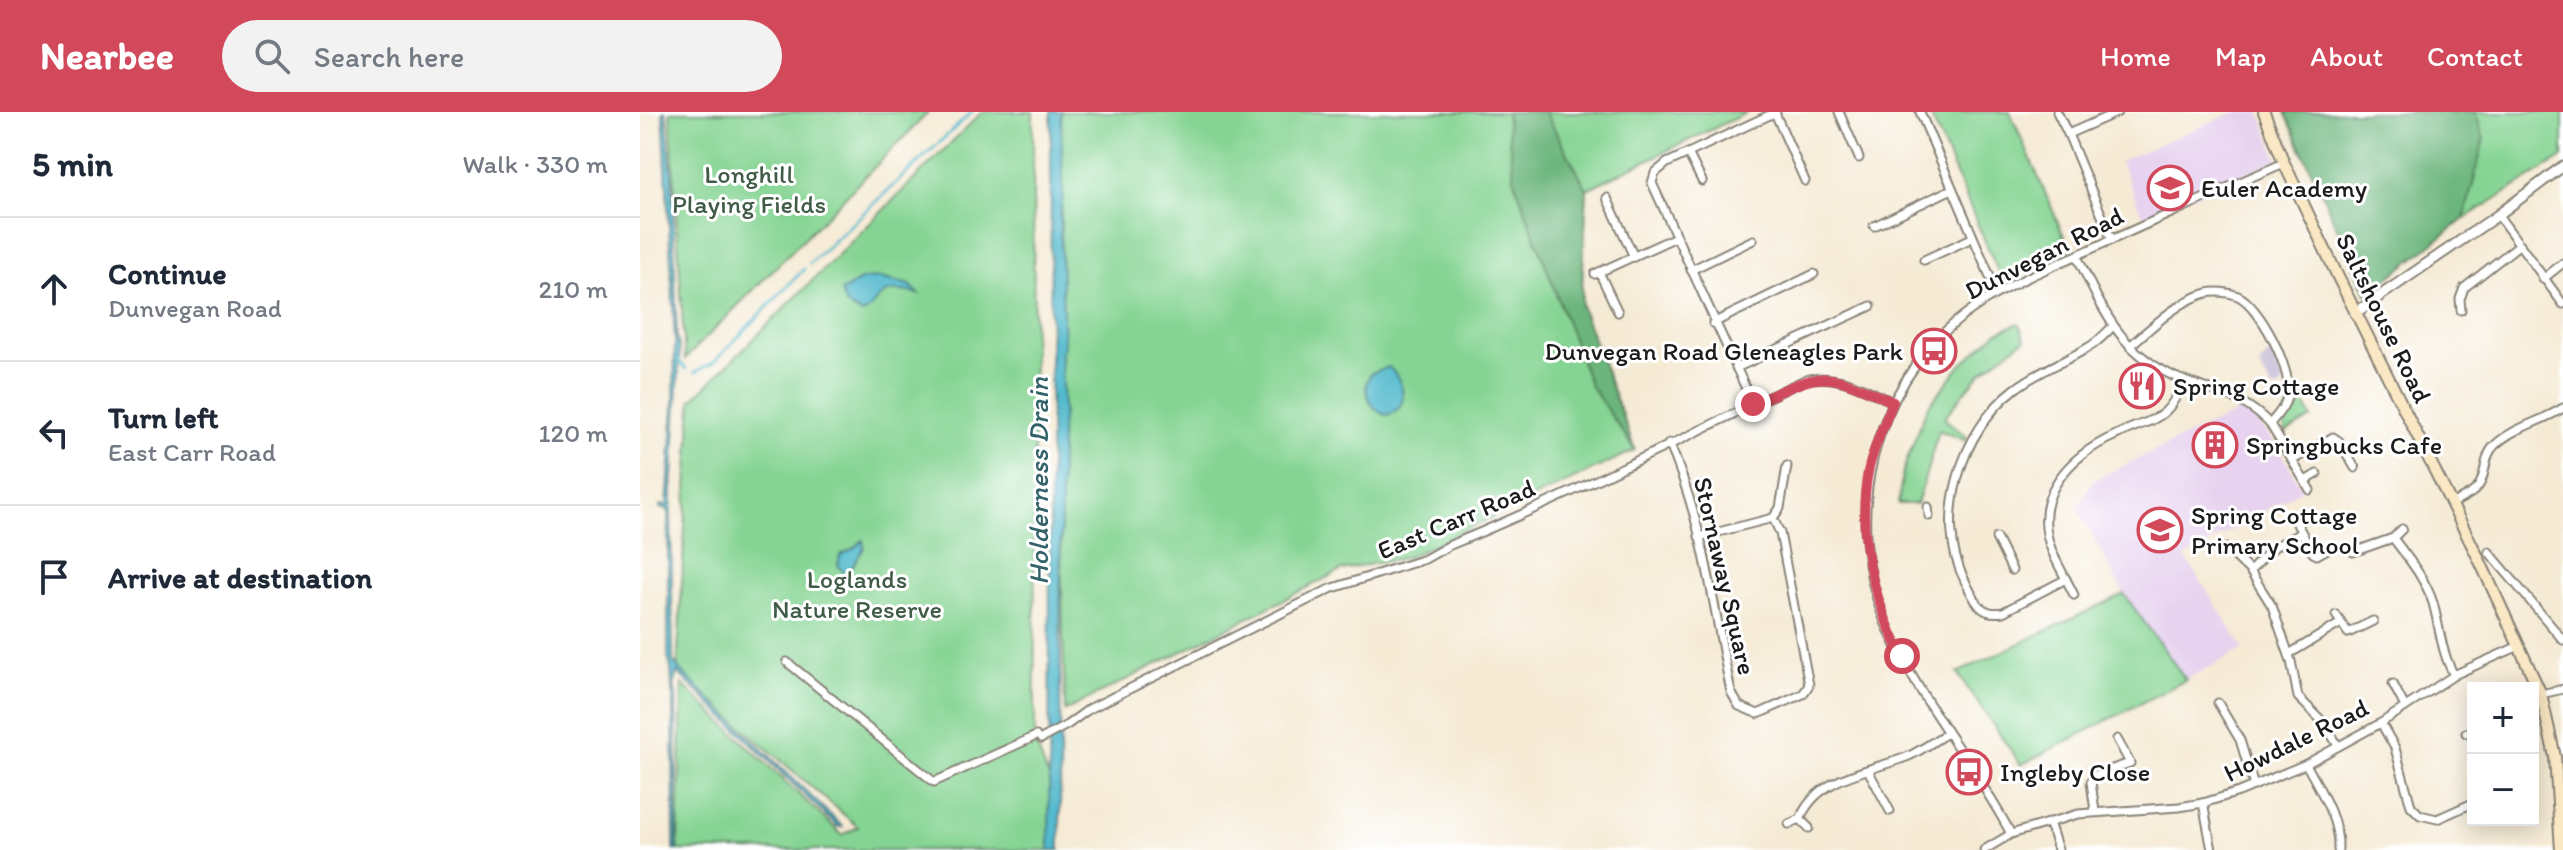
<!DOCTYPE html>
<meta charset="utf-8">
<style>
body{margin:0;font-family:Itim,sans-serif;background:#f2f2f3;color:#1f2937}
.controls{position:absolute;right:24px;bottom:24px;display:grid;overflow:hidden;border-radius:0px;box-shadow:0 4px 20px #0003}
.controls button{width:72px;height:72px;display:grid;place-items:center;padding:0;border:0;border-bottom:2px solid #e0e1e3;background:#fff;color:#1f2937;font:40px sans-serif}
.stop{position:absolute;width:24px;height:24px;margin:-18px;border:6px solid #d1495b;border-radius:50%;background:#fff}
.stop.end{background:#d1495b;border-color:#fff;box-shadow:0 2px 8px #0008}
.list{margin:0;padding:0;list-style:none}
h2{display:flex;justify-content:space-between;align-items:center;height:104px;margin:0;padding:0 32px;font-size:34px}
h2 small{font-size:26px;font-weight:400;color:#747a83}
.list li{display:grid;grid-template-columns:52px 1fr auto;gap:24px;align-items:center;box-sizing:border-box;height:144px;padding:0 32px;border-top:2px solid #e0e1e3}
.list b{display:block;font-size:30px;white-space:nowrap}
.list p{margin:0;font-size:26px;white-space:nowrap;color:#747a83}
.list em{font-size:26px;font-style:normal;color:#747a83}
.icon{flex:none;width:44px;height:44px;fill:none;stroke:currentColor;stroke-width:2;stroke-linecap:round;stroke-linejoin:round}
.map{position:relative;flex:none;width:1923px;height:738px;overflow:hidden}
header{display:flex;align-items:center;gap:48px;box-sizing:border-box;height:112px;padding:0 40px;background:#d1495b;color:#fff}
header strong{font-size:38px}
nav{display:flex;gap:44px;margin-inline-start:auto;font-size:28px}
.search{width:560px;height:72px;background:#f2f2f3;display:flex;align-items:center;gap:20px;box-sizing:border-box;padding:0 28px;border-radius:44px;color:#747a83;font-size:30px}
main{display:flex}
aside{flex:1;background:#fff}
.map>svg:first-child{display:block}
</style>
<header>
<strong>Nearbee</strong>
<div class="search"><svg class="icon" aria-label="search" viewBox="0 0 24 24"><circle cx="10" cy="10" r="6"/><path d="M15 15l6 6"/></svg>Search here</div>
<nav><a>Home</a><a>Map</a><a>About</a><a>Contact</a></nav>
</header>
<main>
<aside>
<h2>5 min<small>Walk · 330 m</small></h2>
<ul class="list">
<li><svg class="icon" aria-label="ahead" viewBox="0 0 24 24"><path d="M12 20V5M6 11l6-6 6 6"/></svg><div><b>Continue</b><p>Dunvegan Road</p></div><em>210 m</em></li>
<li><svg class="icon" aria-label="left" viewBox="0 0 24 24"><path d="M17 20v-9H6M10 6l-5 5 5 5"/></svg><div><b>Turn left</b><p>East Carr Road</p></div><em>120 m</em></li>
<li><svg class="icon" aria-label="arrive" viewBox="0 0 24 24"><path d="M6 21V4h12l-3 4 3 4H6"/></svg><div><b>Arrive at destination</b></div></li>
</ul>
</aside>
<div class="map">
<svg width="1923" height="738" viewBox="0 0 1923 738">
<rect width="100%" height="100%" fill="#fff"/>
<filter id="ink" filterUnits="userSpaceOnUse"><feTurbulence type="fractalNoise" baseFrequency=".0125" numOctaves="2"/><feDisplacementMap in="SourceGraphic" scale="16" xChannelSelector="R" yChannelSelector="G"/><feConvolveMatrix kernelMatrix="1 2 1 2 8 2 1 2 1" color-interpolation-filters="sRGB"/></filter>
<filter id="wash" filterUnits="userSpaceOnUse"><feTurbulence type="fractalNoise" baseFrequency=".006" numOctaves="4" result="noise"/><feDisplacementMap in="SourceGraphic" scale="32" xChannelSelector="R" yChannelSelector="G"/><feGaussianBlur stdDeviation="1.8" result="paint"/><feColorMatrix in="noise" values="0 0 0 0 0 0 0 0 0 0 0 0 0 0 0 0 0 1.4 0 .05"/><feComposite in="paint" operator="in"/></filter>
<g filter="url(#wash)">
<rect width="100%" height="100%" fill="#f5ead4"/>
<g fill="#e7d2ef">
<path d="M1595,0H1620L1638,48L1503,104L1480,49Z"/>
<path d="M1602,298L1617,311L1639,336L1662,377L1545,445L1604,537L1545,568L1484,482L1438,396L1452,369Z"/>
</g>
<path fill="#c8bfd8" d="M1630,241L1643,268L1642,275L1632,278L1619,253Z"/>
<g fill="#85d493" stroke="#507858" stroke-width="2">
<path d="M30,0H289L45,247Z"/>
<path d="M342,0H393L395,630L409,667L413,738H38L42,572L202,723L218,715L37,559L52,288Z"/>
<path d="M421,0H1108L947,77L941,194L995,338L768,445L702,458L425,599L421,437Z"/>
<path d="M1289,0H1370L1430,138L1360,164Z"/>
<path d="M1835,0H1923V45L1824,107L1843,27Z"/>
<path d="M1379,211L1385,227L1341,260L1304,306L1327,325L1326,329L1299,318L1277,392H1258L1263,359L1287,295L1322,252L1357,220Z"/>
<path d="M1654,283H1659L1672,306L1645,321L1644,306Z"/>
<path d="M1484,482L1546,568L1381,653L1317,561Z"/>
</g>
<g fill="#6cb67d" stroke="#44694c" stroke-width="2">
<path d="M866,0H905L947,77L941,194L995,338L950,273L874,68Z"/>
<path d="M1645,0H1835L1844,27L1824,107L1727,183Z"/>
</g>
<g fill="#4fb8cc" stroke="#366a74" stroke-width="2">
<path d="M23,0H26L32,64L37,226L40,237L31,402L33,549L39,557L203,715H198L37,560L34,574L36,585L37,738H34L33,584C30,570 34,560 28,546V397L20,396V393H27L34,294L35,232Z"/>
<path d="M411,0H421L423,84L420,103L424,234L421,241L423,300L421,319L420,738H409Z"/>
<path d="M240,166L270,173L279,182C267,180 248,173 237,188C232,194 230,198 223,202C210,197 204,194 201,179L223,167Z"/>
<path d="M749,255C764,268 772,297 746,303C733,299 726,285 726,272L731,261Z"/>
<path d="M223,428L224,436L206,464L198,453L200,443L213,437Z"/>
</g>
<g fill="none" stroke-linecap="round" stroke-linejoin="round">
<g stroke="#4fb8cc" stroke-width="3">
<path d="M170,151L332,0"/>
<path d="M38,248L46,257"/>
<path d="M55,260L73,251L164,157"/>
</g>
</g>
</g>
<g filter="url(#ink)">
<g fill="none" stroke-linecap="round" stroke-linejoin="round">
<g stroke="#888378" stroke-width="11">
<g id="minor">
<path d="M1199,0L1219,46"/>
<path d="M1280,0L1357,181"/>
<path d="M1417,0L1428,22"/>
<path d="M1135,1L1165,69"/>
<path d="M1048,41L1062,69"/>
<path d="M967,86L994,145"/>
<path d="M1858,103L1923,192"/>
<path d="M1234,114L1312,77"/>
<path d="M1472,128L1428,22L1478,0"/>
<path d="M1437,144C1463,199 1481,243 1542,268C1576,281 1602,283 1630,312L1670,378"/>
<path d="M1284,148L1332,126"/>
<path d="M1051,158L1113,128"/>
<path d="M959,160L978,200"/>
<path d="M955,162L1036,125"/>
<path d="M1903,167L1923,151"/>
<path d="M1821,198L1820,187L1824,176L1880,132"/>
<path d="M1073,211L1174,162"/>
<path d="M1490,234C1512,215 1538,189 1567,181C1576,179 1589,180 1598,184C1620,194 1651,256 1648,280C1647,293 1637,303 1630,312"/>
<path d="M1096,256L1231,194"/>
<path d="M1113,292L1012,71L1015,61L1027,51L1136,0"/>
<path d="M1029,331C1063,409 1074,497 1091,580L1099,594L1118,602L1163,582L1169,573L1140,421L1133,406"/>
<path d="M1653,348L1693,325L1699,329L1715,356"/>
<path d="M1665,369L1677,362"/>
<path d="M1811,392C1820,387 1832,383 1838,375C1847,363 1843,344 1855,333C1874,315 1901,310 1923,296"/>
<path d="M1288,395L1289,404"/>
<path d="M1657,412L1673,441L1677,443L1693,434"/>
<path d="M1661,421L1634,435L1610,459L1632,494L1651,549L1658,585L1686,613L1698,634"/>
<path d="M1059,425L1133,406L1140,396L1147,354"/>
<path d="M1356,426L1372,458"/>
<path d="M1753,426C1768,446 1785,466 1793,491C1800,516 1801,540 1814,563"/>
<path d="M1586,436L1610,459"/>
<path d="M1713,440L1753,426L1762,417"/>
<path d="M1849,440L1923,528"/>
<path d="M1426,467L1363,500C1339,504 1335,488 1325,469C1293,408 1321,318 1375,277C1398,259 1425,250 1449,235C1458,230 1465,222 1472,215"/>
<path d="M1434,483C1427,468 1418,454 1412,439C1390,384 1429,344 1476,323C1512,305 1528,312 1543,268"/>
<path d="M1696,503L1708,521L1733,509"/>
<path d="M1649,542L1701,511"/>
<path d="M147,550L294,670L396,624"/>
<path d="M1753,572L1765,595"/>
<path d="M1901,582L1923,577"/>
<path d="M1578,591L1600,628L1614,674"/>
<path d="M1741,611L1755,636L1771,694L1780,703L1797,707L1833,691"/>
<path d="M1826,621L1833,619"/>
<path d="M401,627L427,613L449,597L690,477L785,447L808,434C930,384 1047,323 1167,267C1202,263 1222,276 1253,290"/>
<path d="M1666,652C1679,676 1700,709 1698,738"/>
<path d="M1228,658L1250,699"/>
<path d="M1563,691L1572,738"/>
<path d="M1455,699L1451,670L1455,663L1490,651L1477,627"/>
<path d="M1160,707C1178,663 1230,660 1269,644C1282,638 1294,629 1307,621"/>
<path d="M1409,710L1418,738"/>
<path d="M1149,712L1160,707L1169,716"/>
<path d="M1371,722C1333,649 1277,587 1245,510C1202,405 1232,275 1323,204C1364,172 1415,154 1462,132C1523,105 1583,77 1644,51"/>
<path d="M1344,738L1371,722L1438,702L1539,695L1563,691L1599,680L1666,652L1741,611L1816,562L1879,534"/>
</g>
</g>
<g stroke="#888378" stroke-width="13">
<path id="tertiary" d="M1715,201L1858,103L1923,54"/>
</g>
<g stroke="#888378" stroke-width="14">
<path id="secondary" d="M1624,0L1644,51L1699,167L1838,445L1901,582L1915,645L1921,738"/>
</g>
<use href="#minor" stroke="#fff" stroke-width="7"/>
<use href="#tertiary" stroke="#fff" stroke-width="9"/>
<use href="#secondary" stroke="#fae7c3" stroke-width="10"/>
</g>
</g>
<g fill="none" stroke-linecap="round" stroke-linejoin="round" filter="url(#ink)">
<path stroke="#d1495b" stroke-width="10" d="M1113,292C1184,259 1181,258 1253,290C1244,313 1233,336 1228,360C1216,424 1234,488 1262,544"/>
</g>
<defs>
<g id="school-ring" transform="scale(2.3)"><circle r="9.5" fill="#fff" stroke="#d1495b" stroke-width="1.5"/><path d="M0-5L7-2L0 1L-7-2ZM-4 1L0 2.5L4 1V4Q0 6-4 4Z" fill="#d1495b"/></g>
<g id="bus-ring" transform="scale(2.3)"><circle r="9.5" fill="#fff" stroke="#d1495b" stroke-width="1.5"/><path d="M-5-6H5V4H4V6H2V4H-2V6H-4V4H-5ZM-3.5-4V0h7V-4ZM-3.5 1.2v1.5H-2V1.2ZM2 1.2v1.5H3.5V1.2Z" fill="#d1495b"/></g>
<g id="restaurant-ring" transform="scale(2.3)"><circle r="9.5" fill="#fff" stroke="#d1495b" stroke-width="1.5"/><path d="M-5-6h1v4h1v-4h1v4h1v-4h1v5L-1.5 .5V6h-2V.5L-5-1ZM5-6V6H3V1.5H1.5Q1.5-4 5-6Z" fill="#d1495b"/></g>
<g id="building-ring" transform="scale(2.3)"><circle r="9.5" fill="#fff" stroke="#d1495b" stroke-width="1.5"/><path d="M-4-6H4V6H1V3H-1V6H-4ZM-2.5-4.3h1.7v1.8h-1.7ZM.8-4.3h1.7v1.8H.8ZM-2.5-1h1.7V.8h-1.7ZM.8-1h1.7V.8H.8Z" fill="#d1495b"/></g>
</defs>
<g fill-rule="evenodd">
<use href="#school-ring" x="1530" y="76"/>
<use href="#bus-ring" x="1294" y="239"/>
<use href="#restaurant-ring" x="1502" y="274"/>
<use href="#building-ring" x="1575" y="333"/>
<use href="#school-ring" x="1520" y="418"/>
<use href="#bus-ring" x="1329" y="660"/>
</g>
<g text-anchor="middle" stroke-width="6" stroke-linejoin="round" paint-order="stroke">
<g font-size="26" fill="#415c46" stroke="#fff">
<text x="109" y="71">Longhill<tspan x="109" dy="30">Playing Fields</tspan></text>
<text x="217" y="476">Loglands<tspan x="217" dy="30">Nature Reserve</tspan></text>
</g>
<g font-size="26" fill="#1c1c1c" stroke="#fff" text-anchor="start">
<text x="1561" y="85">Euler Academy</text>
<text x="1263" y="248" text-anchor="end">Dunvegan Road Gleneagles Park</text>
<text x="1533" y="283">Spring Cottage</text>
<text x="1606" y="342">Springbucks Cafe</text>
<text x="1551" y="412">Spring Cottage<tspan x="1551" dy="30">Primary School</tspan></text>
<text x="1360" y="669">Ingleby Close</text>
</g>
<g font-size="26" fill="#1c1c1c" stroke="#fff">
<text transform="translate(1404 141) rotate(-27)" y="9">Dunvegan Road</text>
<text transform="translate(1744 206) rotate(64)" y="9">Saltshouse Road</text>
<text transform="translate(816 407) rotate(-23)" y="9">East Carr Road</text>
<text transform="translate(1085 464) rotate(77)" y="9">Stornaway Square</text>
<text transform="translate(1656 628) rotate(-26)" y="9">Howdale Road</text>
</g>
<g font-size="28" font-style="italic" fill="#33626b" stroke="#fff">
<text transform="translate(398 369) rotate(-90)" y="10">Holderness Drain</text>
</g>
</g>
</svg>
<div class="controls">
<button>+</button>
<button>−</button>
</div>
<div class="stop" style="left:1262px;top:544px"></div>
<div class="stop end" style="left:1113px;top:292px"></div>
</div>
</main>
